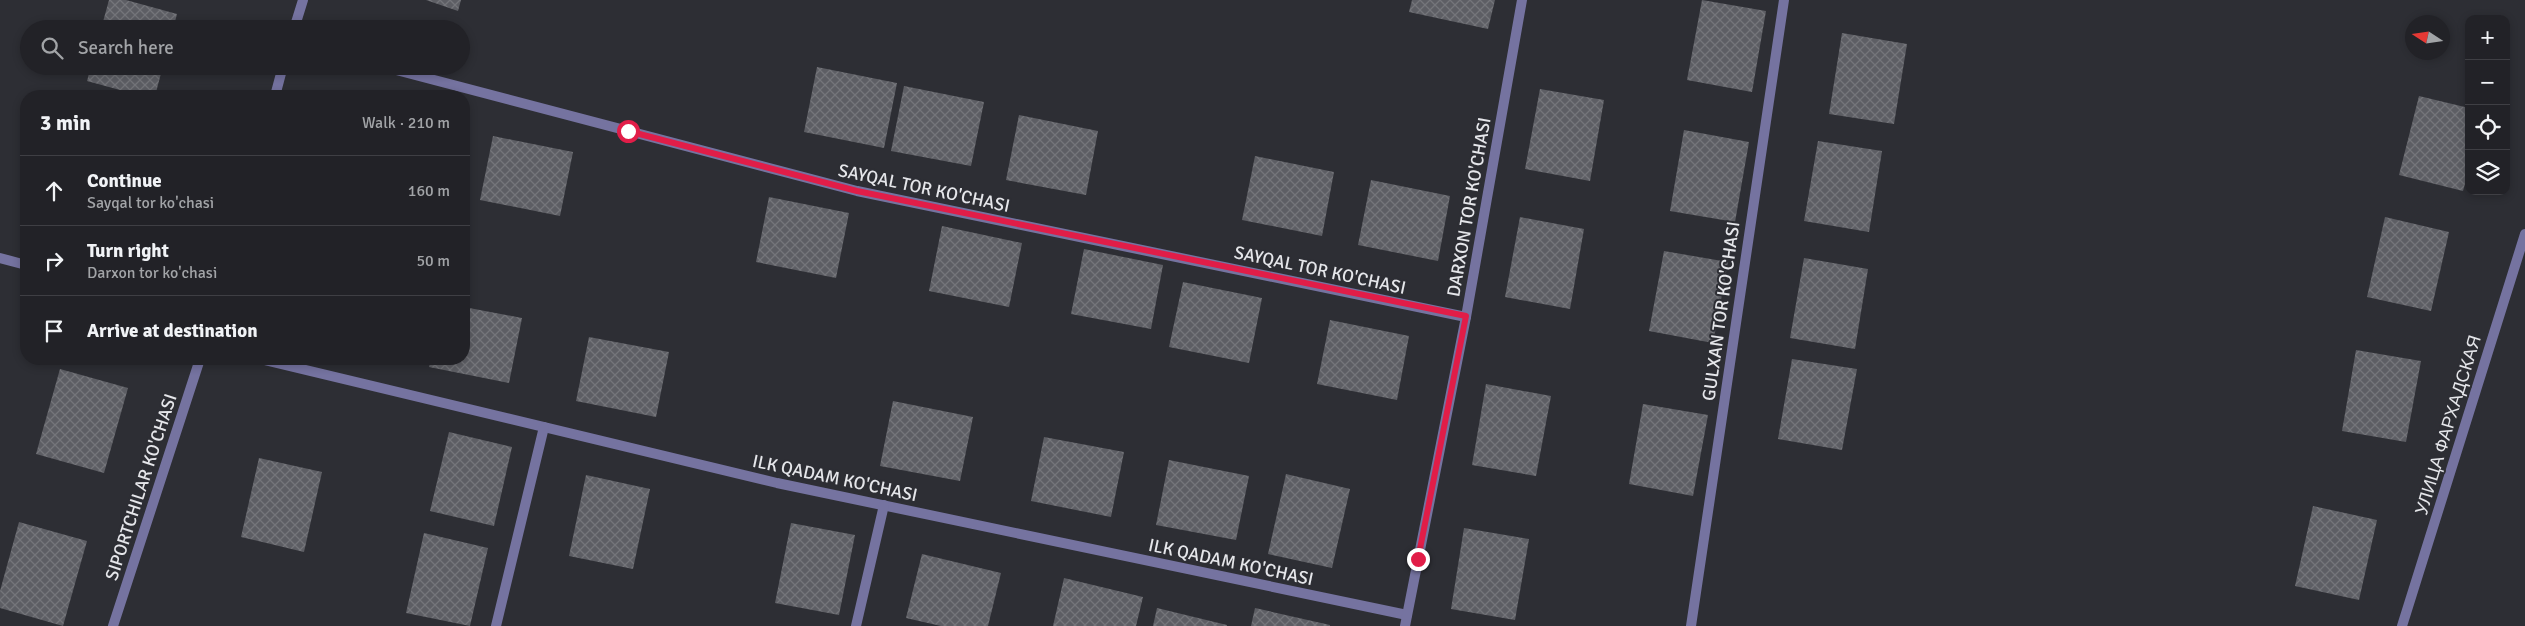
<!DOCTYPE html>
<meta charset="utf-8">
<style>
body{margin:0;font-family:Signika,sans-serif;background:#2a2a2f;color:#f1f3f6}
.controls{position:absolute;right:15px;top:15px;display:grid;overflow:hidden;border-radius:10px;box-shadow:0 2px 8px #0003}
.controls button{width:45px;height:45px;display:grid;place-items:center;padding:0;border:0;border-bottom:1px solid #3f3f44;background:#222227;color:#f1f3f6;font:25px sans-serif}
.compass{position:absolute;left:2405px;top:15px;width:45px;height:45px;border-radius:50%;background:#222227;box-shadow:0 2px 8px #0003;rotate:282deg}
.stop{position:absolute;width:15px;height:15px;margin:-11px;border:4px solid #e11d48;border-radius:50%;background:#fff}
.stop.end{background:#e11d48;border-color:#fff;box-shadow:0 1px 5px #0008}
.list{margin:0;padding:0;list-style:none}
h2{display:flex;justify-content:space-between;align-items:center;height:65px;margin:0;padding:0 20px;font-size:21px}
h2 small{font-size:16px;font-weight:400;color:#a2a4a7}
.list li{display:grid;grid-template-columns:32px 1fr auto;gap:15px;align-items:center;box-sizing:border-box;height:70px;padding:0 20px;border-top:1px solid #3f3f44}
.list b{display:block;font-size:19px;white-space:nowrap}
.list p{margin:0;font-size:16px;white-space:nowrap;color:#a2a4a7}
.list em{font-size:16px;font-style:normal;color:#a2a4a7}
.icon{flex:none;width:28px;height:28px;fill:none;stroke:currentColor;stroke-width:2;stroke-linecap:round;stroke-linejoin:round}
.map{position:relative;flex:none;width:2525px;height:626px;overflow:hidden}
.search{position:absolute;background:#222227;box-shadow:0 2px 8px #0003;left:20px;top:20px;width:450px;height:55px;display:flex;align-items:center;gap:12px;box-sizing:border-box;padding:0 18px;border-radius:28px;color:#a2a4a7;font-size:19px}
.panel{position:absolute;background:#222227;box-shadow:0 2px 8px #0003;left:20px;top:90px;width:450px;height:275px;border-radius:20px}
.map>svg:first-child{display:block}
</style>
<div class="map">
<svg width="2525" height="626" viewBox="0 0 2525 626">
<defs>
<pattern id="building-cross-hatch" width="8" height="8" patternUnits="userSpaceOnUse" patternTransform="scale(1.25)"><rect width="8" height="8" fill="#5d5e64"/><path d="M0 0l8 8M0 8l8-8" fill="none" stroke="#74757a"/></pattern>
</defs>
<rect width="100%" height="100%" fill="#2d2e34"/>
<g fill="url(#building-cross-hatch)">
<path d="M109,0H126L177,14L173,29H101Z"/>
<path d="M426,0H461L458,11Z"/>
<path d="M1412,0H1495L1488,29L1409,12Z"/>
<path d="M1702,0L1766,11L1752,92L1687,80Z"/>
<path d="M1842,33L1907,44L1894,124L1829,114Z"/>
<path d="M91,66H163L155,96H142L87,81Z"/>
<path d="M817,67L897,83L884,148L804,132Z"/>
<path d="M904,86L984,102L971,166L891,151Z"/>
<path d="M1540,89L1604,100L1590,181L1525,169Z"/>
<path d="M2419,96L2469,108V169L2463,191L2399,175Z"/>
<path d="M1019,115L1098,131L1086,195L1006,180Z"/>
<path d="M1684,130L1749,142L1735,222L1670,211Z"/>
<path d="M493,136L573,152L560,216L480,200Z"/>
<path d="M1818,141L1882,151L1869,232L1804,221Z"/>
<path d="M1255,156L1334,172L1322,236L1242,220Z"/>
<path d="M1371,180L1450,196L1438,261L1358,245Z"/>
<path d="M769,197L849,213L836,278L756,262Z"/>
<path d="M1520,217L1584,229L1570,309L1505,297Z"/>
<path d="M2385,217L2449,232L2431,311L2367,297Z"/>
<path d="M942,226L1022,243L1009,307L929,291Z"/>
<path d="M1084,249L1163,265L1151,329L1071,314Z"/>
<path d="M1664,251L1728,262L1713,343L1649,331Z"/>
<path d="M1804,258L1868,269L1855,349L1790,338Z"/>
<path d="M1183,282L1262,298L1249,363L1169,347Z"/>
<path d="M464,307L522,318L509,383L429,367L431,359H464Z"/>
<path d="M1330,320L1409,336L1397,400L1317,384Z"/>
<path d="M589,337L669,352L656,417L576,401Z"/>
<path d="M2356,350L2421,361L2406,442L2342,431Z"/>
<path d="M1792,359L1857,369L1842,450L1778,439Z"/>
<path d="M60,369L128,388L104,473L36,454Z"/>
<path d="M1486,384L1551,396L1536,476L1472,465Z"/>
<path d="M893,401L973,417L960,481L880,466Z"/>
<path d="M1643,404L1708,415L1693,496L1629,484Z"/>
<path d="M449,432L512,447L494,526L430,511Z"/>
<path d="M1044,437L1124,452L1111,517L1031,501Z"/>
<path d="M259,458L322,472L304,552L241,537Z"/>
<path d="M1169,460L1249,476L1236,540L1156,525Z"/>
<path d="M1286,474L1350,489L1332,568L1268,554Z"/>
<path d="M586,475L650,489L633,569L569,556Z"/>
<path d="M2313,506L2377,520L2359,600L2295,586Z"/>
<path d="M19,522L87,541L63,626L0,608V591Z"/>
<path d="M791,523L855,535L839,615L775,603Z"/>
<path d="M1464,528L1529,539L1515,620L1451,609Z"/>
<path d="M424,533L488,548L470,626L406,613Z"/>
<path d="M922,554L1001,573L988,626H941L906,618Z"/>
<path d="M1064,578L1143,597L1136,626H1053Z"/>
<path d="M1157,608L1227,625V626H1153Z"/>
<path d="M1255,608L1330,625V626H1251Z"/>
</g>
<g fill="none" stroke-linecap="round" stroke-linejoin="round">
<g stroke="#7573a0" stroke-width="10">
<path d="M294,29L303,0"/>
<path d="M381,66L857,191L1466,317"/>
<path d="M275,96L283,66"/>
<path d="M0,258L26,265"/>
<path d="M260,359L777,483L1407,615"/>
<path d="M113,626L200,359"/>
<path d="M496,626L544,427"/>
<path d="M856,626L884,505"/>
<path d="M1405,626L1466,317L1522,0"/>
<path d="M1691,626L1784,0"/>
<path d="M2402,626L2525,234"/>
</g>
</g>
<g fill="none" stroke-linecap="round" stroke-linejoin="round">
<path stroke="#e11d48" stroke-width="6" d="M628,131L857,191L1466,316L1418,559"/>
</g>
<g text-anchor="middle" stroke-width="4" stroke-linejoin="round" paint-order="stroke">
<g font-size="18" fill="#e5e6ea" stroke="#2d2e34">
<text transform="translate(924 188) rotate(12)" y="6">SAYQAL TOR KO'CHASI</text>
<text transform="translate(1469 207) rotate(-80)" y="6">DARXON TOR KO'CHASI</text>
<text transform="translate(1320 270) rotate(12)" y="6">SAYQAL TOR KO'CHASI</text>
<text transform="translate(1721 311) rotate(-82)" y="6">GULXAN TOR KO'CHASI</text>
<text transform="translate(2448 425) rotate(-73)" y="6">УЛИЦА ФАРХАДСКАЯ</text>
<text transform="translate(835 478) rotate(12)" y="6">ILK QADAM KO'CHASI</text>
<text transform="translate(141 487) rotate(-72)" y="6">SIPORTCHILAR KO'CHASI</text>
<text transform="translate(1231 562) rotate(12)" y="6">ILK QADAM KO'CHASI</text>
</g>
</g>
</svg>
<div class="controls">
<button>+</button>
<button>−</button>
<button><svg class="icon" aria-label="locate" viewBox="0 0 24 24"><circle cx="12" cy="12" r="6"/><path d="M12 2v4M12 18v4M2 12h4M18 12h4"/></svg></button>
<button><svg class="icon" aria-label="layers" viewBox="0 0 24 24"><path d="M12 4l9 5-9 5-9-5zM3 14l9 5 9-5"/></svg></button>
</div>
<svg class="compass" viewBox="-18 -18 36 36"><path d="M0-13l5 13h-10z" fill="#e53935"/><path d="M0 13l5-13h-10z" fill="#a2a4a7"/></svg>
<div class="stop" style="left:628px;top:131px"></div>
<div class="stop end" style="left:1418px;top:559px"></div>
<div class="search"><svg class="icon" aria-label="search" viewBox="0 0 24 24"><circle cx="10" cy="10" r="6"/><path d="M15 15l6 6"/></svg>Search here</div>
<section class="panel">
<h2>3 min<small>Walk · 210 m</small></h2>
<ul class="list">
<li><svg class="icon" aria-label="ahead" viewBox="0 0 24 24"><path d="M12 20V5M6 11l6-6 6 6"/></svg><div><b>Continue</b><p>Sayqal tor ko'chasi</p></div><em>160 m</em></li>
<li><svg class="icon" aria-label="right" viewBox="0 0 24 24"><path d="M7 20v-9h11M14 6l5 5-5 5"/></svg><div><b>Turn right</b><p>Darxon tor ko'chasi</p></div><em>50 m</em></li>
<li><svg class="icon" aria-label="arrive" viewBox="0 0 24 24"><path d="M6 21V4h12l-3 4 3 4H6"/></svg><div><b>Arrive at destination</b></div></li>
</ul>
</section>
</div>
